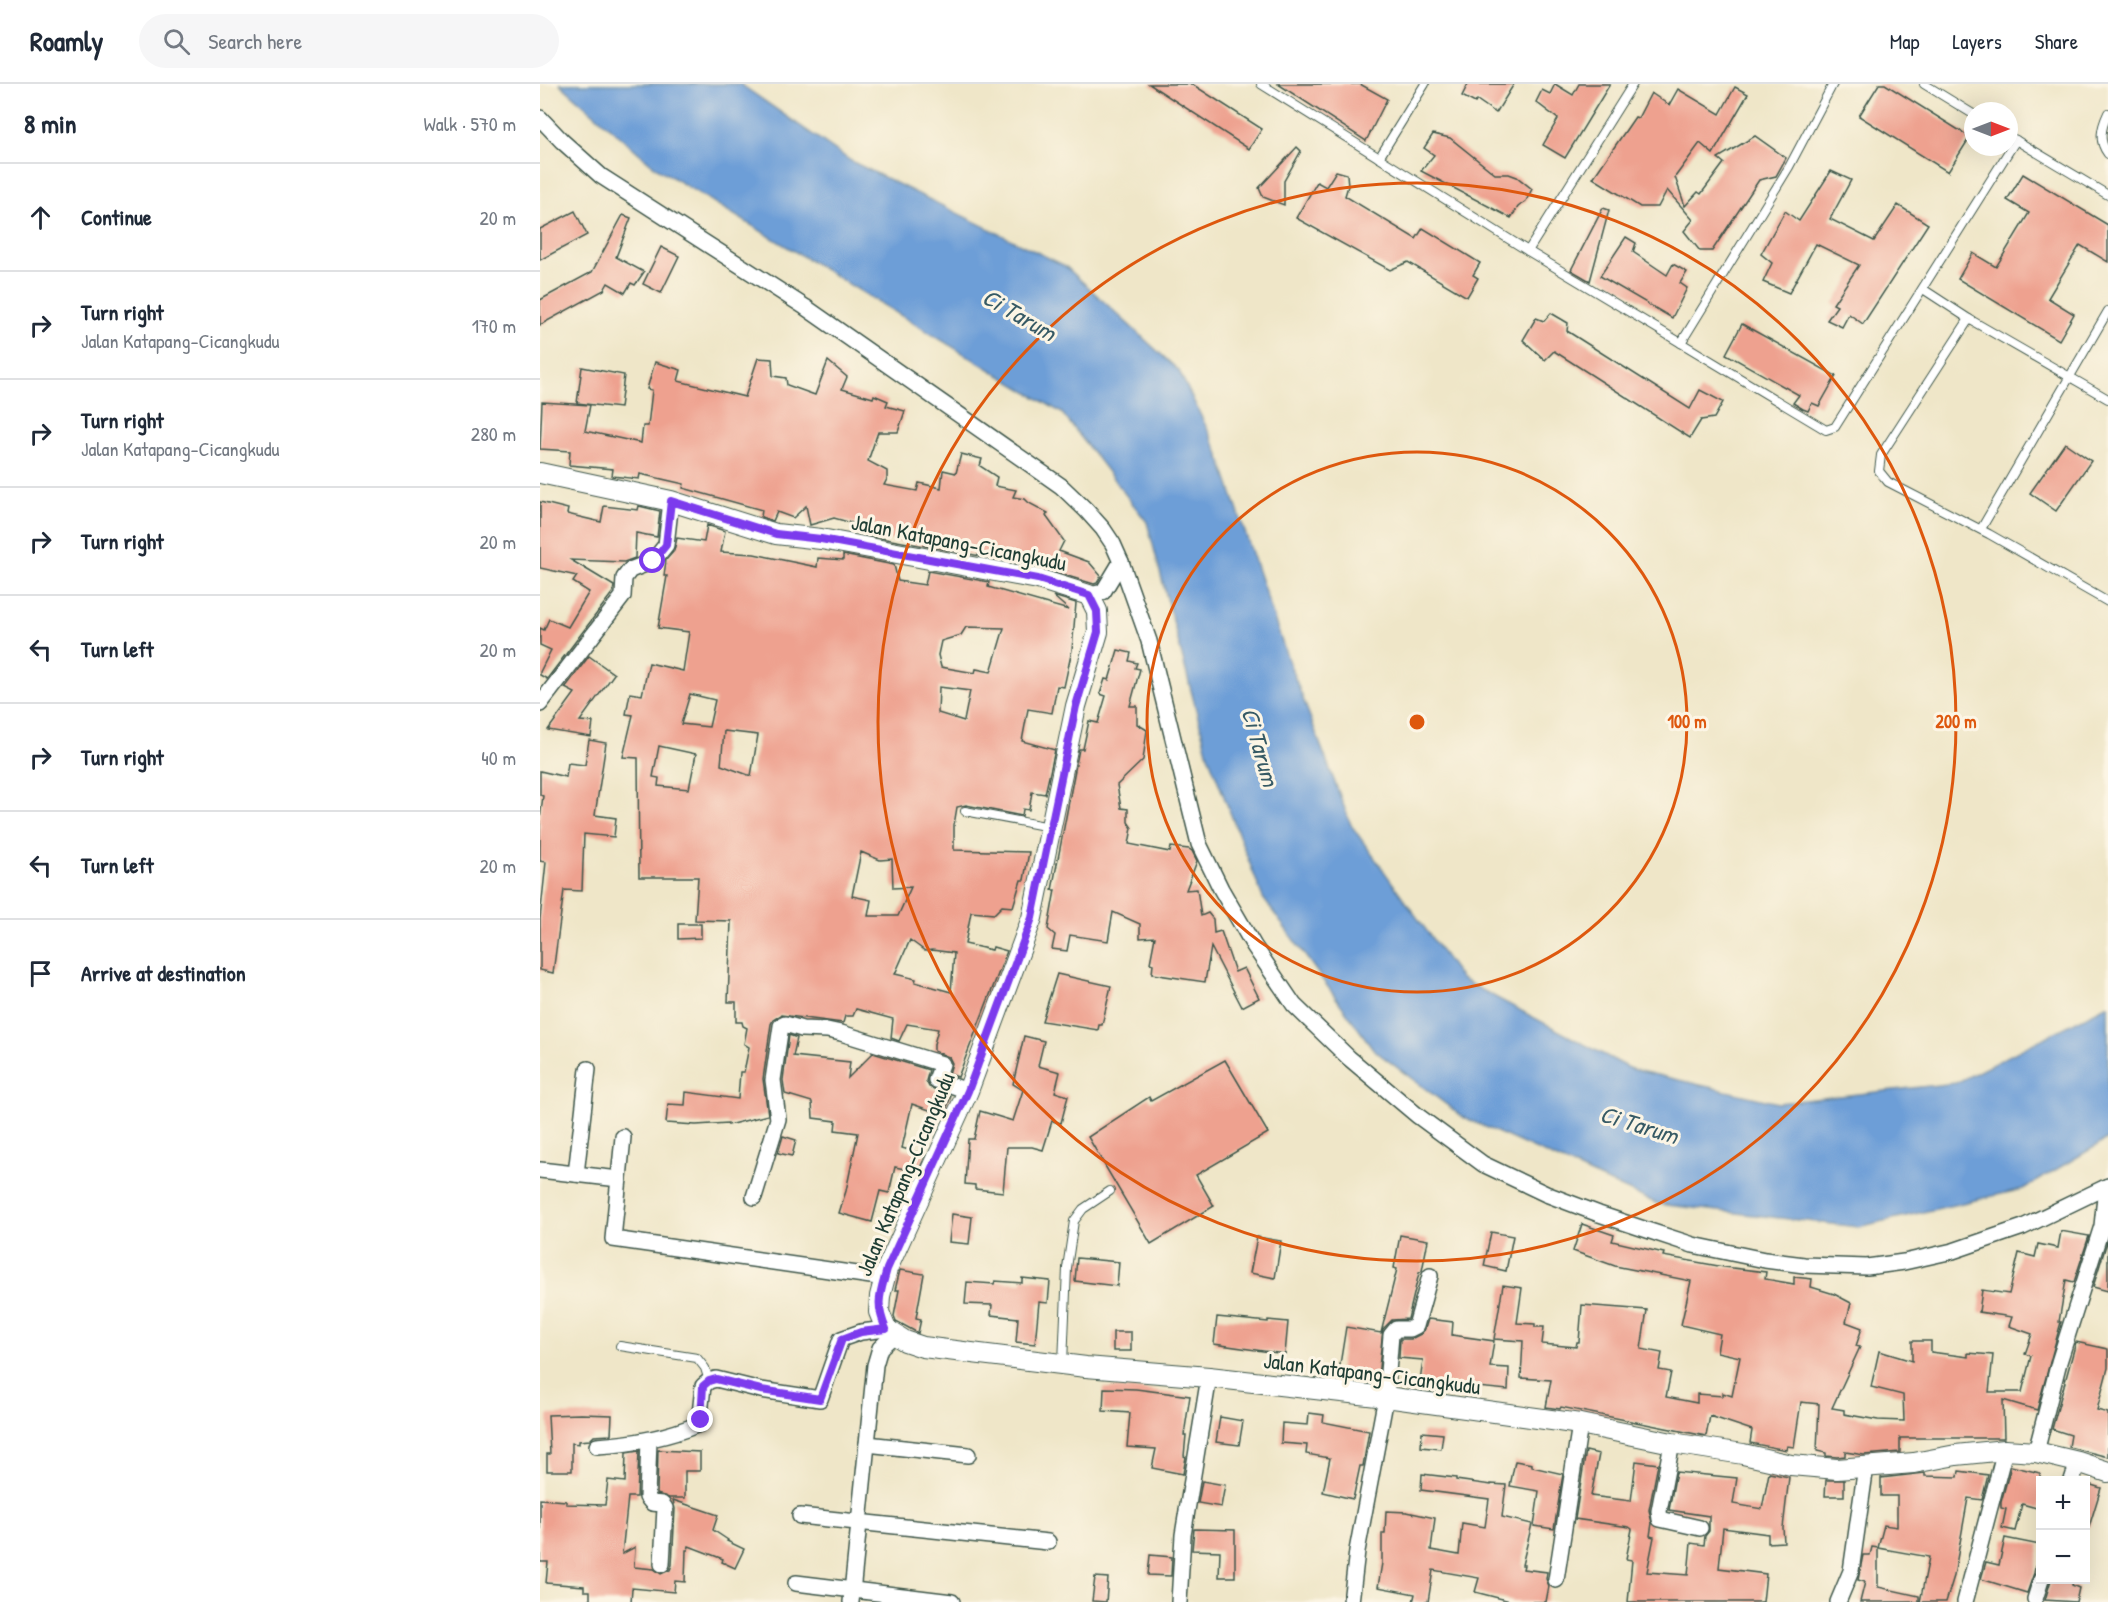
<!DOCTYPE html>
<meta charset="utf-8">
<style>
body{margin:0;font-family:"Patrick Hand",sans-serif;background:#f6f6f7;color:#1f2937}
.controls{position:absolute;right:18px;bottom:18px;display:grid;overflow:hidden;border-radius:0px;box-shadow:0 6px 24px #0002}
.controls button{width:54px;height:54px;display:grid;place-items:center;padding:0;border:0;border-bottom:2px solid #e0e1e3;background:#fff;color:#1f2937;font:30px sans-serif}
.compass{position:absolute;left:1424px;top:18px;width:54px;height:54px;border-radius:50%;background:#fff;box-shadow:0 6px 24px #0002;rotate:90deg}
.stop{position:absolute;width:18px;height:18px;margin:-14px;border:4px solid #7c3aed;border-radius:50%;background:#fff}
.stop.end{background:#7c3aed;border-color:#fff;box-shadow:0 2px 6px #0008}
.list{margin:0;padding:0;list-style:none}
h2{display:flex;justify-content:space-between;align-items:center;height:78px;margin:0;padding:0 24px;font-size:26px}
h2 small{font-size:20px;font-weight:400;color:#747a83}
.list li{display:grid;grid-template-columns:39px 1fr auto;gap:18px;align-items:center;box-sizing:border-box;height:108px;padding:0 24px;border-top:2px solid #e0e1e3}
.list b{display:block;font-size:22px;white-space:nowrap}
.list p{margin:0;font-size:20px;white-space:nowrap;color:#747a83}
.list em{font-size:20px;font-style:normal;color:#747a83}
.icon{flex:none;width:33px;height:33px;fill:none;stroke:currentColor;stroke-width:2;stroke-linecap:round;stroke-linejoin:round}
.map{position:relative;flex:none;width:1568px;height:1518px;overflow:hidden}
header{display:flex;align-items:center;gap:36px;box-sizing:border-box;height:84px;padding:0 30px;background:#fff;border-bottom:2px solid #e0e1e3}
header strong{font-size:28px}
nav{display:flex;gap:33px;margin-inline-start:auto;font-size:21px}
.search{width:420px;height:54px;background:#f6f6f7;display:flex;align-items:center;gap:15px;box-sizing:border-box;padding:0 21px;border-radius:33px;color:#747a83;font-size:22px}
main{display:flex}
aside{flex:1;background:#fff}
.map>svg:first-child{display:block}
</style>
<header>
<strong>Roamly</strong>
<div class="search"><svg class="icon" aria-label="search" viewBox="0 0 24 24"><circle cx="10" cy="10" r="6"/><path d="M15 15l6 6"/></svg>Search here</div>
<nav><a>Map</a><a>Layers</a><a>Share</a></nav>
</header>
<main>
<aside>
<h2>8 min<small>Walk · 570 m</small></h2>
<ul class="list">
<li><svg class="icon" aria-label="ahead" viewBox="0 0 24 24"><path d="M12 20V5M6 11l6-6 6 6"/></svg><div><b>Continue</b></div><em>20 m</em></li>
<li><svg class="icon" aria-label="right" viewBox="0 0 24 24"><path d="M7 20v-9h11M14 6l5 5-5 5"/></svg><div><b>Turn right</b><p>Jalan Katapang-Cicangkudu</p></div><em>170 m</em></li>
<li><svg class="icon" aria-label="right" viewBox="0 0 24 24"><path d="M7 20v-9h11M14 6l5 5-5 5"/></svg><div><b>Turn right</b><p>Jalan Katapang-Cicangkudu</p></div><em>280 m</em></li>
<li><svg class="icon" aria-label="right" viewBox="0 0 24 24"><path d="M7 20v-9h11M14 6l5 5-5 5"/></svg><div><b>Turn right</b></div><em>20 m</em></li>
<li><svg class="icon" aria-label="left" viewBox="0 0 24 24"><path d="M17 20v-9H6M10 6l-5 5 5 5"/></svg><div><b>Turn left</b></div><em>20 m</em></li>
<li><svg class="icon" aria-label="right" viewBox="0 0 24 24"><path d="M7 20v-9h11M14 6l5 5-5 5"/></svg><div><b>Turn right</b></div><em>40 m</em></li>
<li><svg class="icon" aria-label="left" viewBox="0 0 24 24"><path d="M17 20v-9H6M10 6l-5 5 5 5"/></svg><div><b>Turn left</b></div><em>20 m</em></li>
<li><svg class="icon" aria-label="arrive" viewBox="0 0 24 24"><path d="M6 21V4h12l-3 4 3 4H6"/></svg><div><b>Arrive at destination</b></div></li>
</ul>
</aside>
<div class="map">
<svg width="1568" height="1518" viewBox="0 0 1568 1518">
<rect width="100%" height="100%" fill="#fcf5e5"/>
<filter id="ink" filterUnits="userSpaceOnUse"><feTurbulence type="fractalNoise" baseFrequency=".0167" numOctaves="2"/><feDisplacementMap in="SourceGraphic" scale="12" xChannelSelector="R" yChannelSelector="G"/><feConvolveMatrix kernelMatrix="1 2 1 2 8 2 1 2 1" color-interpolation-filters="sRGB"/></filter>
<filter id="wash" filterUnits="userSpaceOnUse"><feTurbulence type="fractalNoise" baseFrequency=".008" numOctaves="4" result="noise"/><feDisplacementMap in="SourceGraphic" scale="24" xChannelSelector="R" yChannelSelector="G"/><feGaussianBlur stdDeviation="1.35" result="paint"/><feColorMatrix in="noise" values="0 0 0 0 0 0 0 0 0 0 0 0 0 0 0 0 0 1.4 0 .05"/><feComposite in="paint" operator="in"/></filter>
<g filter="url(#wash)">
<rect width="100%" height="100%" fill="#efe6c8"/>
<path fill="#6d9ed7" stroke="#466e86" stroke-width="1.5" d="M20,0H200L311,77L525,182L639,287L677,365L746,570L811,741L921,895L1091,985L1238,1019L1416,999L1568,921V1055L1483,1105L1318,1143L1118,1120L923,1033L834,966L723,814L668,671L607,438L522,329L115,83Z"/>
<g id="blocks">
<g fill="#eea18f" fill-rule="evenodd">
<path d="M609,0H652L722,45L709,65Z"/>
<path d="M738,0H820L847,15L826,57Z"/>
<path d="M928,0H974L956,29L937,16L935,19L922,12Z"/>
<path d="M1015,0L1033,11L1039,0H1070L1025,74L1003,61L1018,35L996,18L1002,6L1010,10Z"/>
<path d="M1339,0H1345L1430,53L1408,88L1319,32Z"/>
<path d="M1195,3L1208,10L1173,70L1160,59L1135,93L1145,122L1158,108L1161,110L1184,79L1178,74L1215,52L1246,74L1236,92L1219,96L1172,167H1160L1144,147L1153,136L1127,106L1118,123H1100L1053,94L1095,33L1098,34L1111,9L1129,21L1138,5L1180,30Z"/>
<path d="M893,50L910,54L955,90H969L977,93L992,105L986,117L978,123L971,134L881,87L894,71L884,64Z"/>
<path d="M757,63L761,67L744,97V121L723,113L719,104Z"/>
<path d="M796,87L807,90L808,102L805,112L876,155L883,144L940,179L933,191L938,194L927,213L868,178L850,186L756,134L777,98L786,103Z"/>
<path d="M1291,87L1311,96L1290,135L1334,157L1358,121L1388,140L1323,240L1309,230L1302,243L1287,236L1297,222L1293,220L1319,181L1276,160L1249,209L1223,198L1232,179L1221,170L1245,127L1259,137Z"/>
<path d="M1483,90L1568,141V178L1540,161L1508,214L1534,230L1519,256L1418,195L1433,169L1456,183L1489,129L1467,116Z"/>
<path d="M1063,124L1069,126L1050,197L1031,186Z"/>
<path d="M35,127L47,151L0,176V145Z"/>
<path d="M83,131L91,134L76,173L104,188L95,201L91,199L85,209L68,199L64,206L0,241V216L52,188Z"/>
<path d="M1086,153L1096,159L1093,168L1127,191L1133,180L1147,188L1140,199L1147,204L1132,234L1060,192Z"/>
<path d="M121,163L139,172L121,209L103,200Z"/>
<path d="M1011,229L1028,239L1027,247L1150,325L1160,306L1183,318L1174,334L1161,336L1150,354L1014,267L1005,276L983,256L996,234L1004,237Z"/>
<path d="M1202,240L1296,292L1279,322L1272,319L1268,327L1263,325L1253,319L1259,311L1186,270Z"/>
<path d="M218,274L232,275L233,292L246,294L247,301L275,311L288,277L307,293L302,305L333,314L334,311L348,317L346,322L365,327L358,348H338L328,377L347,387V395L344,401L377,407L379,399L401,404L403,386L416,389L421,370L442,375L440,382L457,393L455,402L476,406L473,413L485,415L489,419L508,429L506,432L524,457L519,467L549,478L561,492L557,499L554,500L501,484L472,478L460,468L457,475L329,452L330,444L294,434L270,441L266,422L253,434L237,428L233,437L221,433L222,426L143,404L144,400L100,390L99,395L72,392L73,385L29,381L30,367L0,365L2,318L50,321L45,347L101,359L103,342H108L112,306L107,305L115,278L141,286L138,297L205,313Z"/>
<path d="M42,283L84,291L80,324L37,319Z"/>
<path d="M1525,359L1551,377L1516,427L1490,409Z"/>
<path d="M0,418L28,425L27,430L61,438L64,422L98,426L99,422L120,427L117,453L96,449L95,474L84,478L31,476L74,502L73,508L7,595L0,591V588L11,566L0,561V544L4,546L9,535L28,543L49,508L33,498L37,492L0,484Z"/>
<path d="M167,441L185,447L181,468L214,470L277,483L278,474L303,476V471L354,481L358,497L385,501L388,487L449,498L448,503L529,526L513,512L536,519L532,566L524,603L517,602L512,629L488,625L482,657L515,666L505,710L492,708L489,726L483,725L482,732L426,721L417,723L414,741V766L489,768L484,796H481L473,823L462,822L454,830L431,828L425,860L452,866L453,863L467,867L418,993L409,990L412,979L409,973L394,967V960L398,945L367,940L359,957L351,954L353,935L316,925L313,932H305L303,939L241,931L233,936L231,940L223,995L228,1031L188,1041V1039L156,1041L126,1039L128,1020L145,1021L146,1008L198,1015L200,988H204L209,963L204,960L207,944L203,942L202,938H196V918H188L191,837L155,836L158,793H99L98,674L83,673L93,631L86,630L90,609L102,611L109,579L143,587L149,548L118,544L127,492H124L126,476L134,467L137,454L164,458ZM426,543L464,544L451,588L436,585L435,589L401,583L398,571L401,557L421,551ZM399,603L430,607L424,637L398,629ZM150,610L175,616L169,643L141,640ZM184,647L218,651L211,692L181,681ZM119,662L156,670L149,705L118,702L119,694L113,693ZM321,768L340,776L352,775L353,804L371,803L358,832H328L331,816L312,812ZM370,856L385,867L392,866L414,869L411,908L375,898L376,895L355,890Z"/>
<path d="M578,566L591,569L589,577L597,579L595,584L600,585L590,622H597V640L607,646L603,676L577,701L581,724L588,725V738L592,744L589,760L630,768L631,763L649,765L652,767L657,777L646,806L657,805L661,832L668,829L673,835L674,849L681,847L695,888L704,884L719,914L702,923L671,863L665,898L612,890L613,880L610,879L615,853L600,854V840L573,828L568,857L530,851L527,867L512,865L515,851L508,845L515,806H512L539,665H543L549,637L558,639L566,612L560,610L565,595L569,596Z"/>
<path d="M49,572L74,590L40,637L53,638L51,653L8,646L35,609L25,604Z"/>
<path d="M49,656L66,659L55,731L76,734L74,753L44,750L42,807L24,806L13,889L0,886V835L6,778L0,777V735L3,712L0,711V687L26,693L28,679L45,681Z"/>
<path d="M138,840H161V854L138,855Z"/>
<path d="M517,890L571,902L562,941H559L558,946L502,937Z"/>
<path d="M249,951L257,954L253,972L310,978L308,994L333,969L389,986L386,997L389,1003L411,1012L404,1031L372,1020L362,1064L386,1071L378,1088L355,1083L349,1109L340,1107L332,1138L299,1129L306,1107L318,1049L295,1046L296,1037L273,1034L272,1018L245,1010L243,996Z"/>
<path d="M484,952L504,957L498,982L520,988L515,1008L528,1012L521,1039L512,1037L503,1066L492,1063H467L463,1108L435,1105V1101L425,1100L428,1055H434L440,1027L473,1037L483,1006L473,1000Z"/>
<path d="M685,976L728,1049L656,1091L674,1122L611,1160L548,1053L609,1013L611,1017Z"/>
<path d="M243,1052L256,1056L252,1072L238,1069Z"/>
<path d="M412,1130L432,1133L429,1160L409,1158Z"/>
<path d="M1042,1140L1074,1151L1072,1157L1124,1169L1123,1172L1184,1183L1226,1188L1225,1195L1254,1200V1193L1272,1195L1271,1203L1294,1210L1311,1219L1306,1238L1322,1244L1316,1262L1320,1263L1292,1324L1304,1326V1330L1338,1336L1364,1337L1363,1311L1331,1303L1339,1267L1372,1277V1257H1391V1268L1428,1273V1269L1453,1271L1449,1308H1482L1491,1272L1485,1270L1492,1250L1469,1242L1472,1233L1439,1228L1442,1206L1469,1210L1479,1169L1495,1173L1498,1160L1518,1164L1521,1147L1549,1152L1534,1198L1526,1196L1519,1238H1521L1497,1326L1463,1316L1464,1354H1360V1368L1324,1371L1305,1368V1372L1297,1373L1286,1372V1369L1277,1367L1279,1320L1261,1318L1254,1363L1247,1362L1246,1366L1210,1359L1212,1346L1170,1332L1166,1352L1021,1323L1020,1325L1006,1323L1011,1296L981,1294L983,1257L954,1255L963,1201L982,1204L977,1239L995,1240V1243H1004L1002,1260L1036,1263L1037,1258H1039L1042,1221L1107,1226L1101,1265L1122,1269L1119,1286L1131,1288L1126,1313L1157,1319V1310L1183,1312V1309L1192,1312L1200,1273L1177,1268L1180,1250L1141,1241L1151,1197L1075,1182L1033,1167Z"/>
<path d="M951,1148L973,1152L966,1187L944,1182Z"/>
<path d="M860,1151L888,1156L882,1187L879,1189L868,1235L852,1236L843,1245L838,1293L833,1292L832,1299L812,1297L813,1289L799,1287L806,1243L841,1249L857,1185L854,1184Z"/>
<path d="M717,1153L741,1157L735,1194L710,1189Z"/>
<path d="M1567,1158H1568V1207L1553,1203Z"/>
<path d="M537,1174L579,1178L577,1202L535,1197Z"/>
<path d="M360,1186L384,1190L376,1234L381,1235L378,1249L356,1237L354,1232L359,1206H355Z"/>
<path d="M482,1194L510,1197L508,1219L499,1218L495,1260L476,1258L478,1234L451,1231L452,1221L425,1220L427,1198L454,1200L455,1197L482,1199Z"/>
<path d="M677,1233L728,1238V1236L748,1238L745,1270L674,1260Z"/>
<path d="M888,1235L913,1238L912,1251L954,1257L950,1283L969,1284L968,1306L906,1300L905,1309L879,1305L883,1276L859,1274L860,1255H871L881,1250L885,1245Z"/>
<rect x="573" y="1248" width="18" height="19"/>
<path d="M1536,1258L1568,1265V1284L1557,1326L1568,1329V1373L1529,1363L1531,1351L1512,1345Z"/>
<path d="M564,1304L596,1305L650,1312L644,1351H646L644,1372L646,1373L643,1390L612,1384L616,1365L587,1363L590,1329L563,1327Z"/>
<path d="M769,1329L784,1331L783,1338L829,1347L823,1382H820L813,1415L783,1408L790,1374L766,1370L767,1361L741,1359L742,1339L768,1341Z"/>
<path d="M41,1330L72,1331L71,1351L54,1352L50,1356L39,1357V1360L32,1359V1387H7V1370H10L8,1331Z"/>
<path d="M680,1333L703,1337L699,1361L676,1358Z"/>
<path d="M882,1348L903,1350L901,1365L881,1363Z"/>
<path d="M118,1366L160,1368V1387H145V1414H129L117,1410Z"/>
<path d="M99,1367L97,1413H88L82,1470L95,1463L94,1483L114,1485L121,1490L130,1486L132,1481L135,1425L133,1416L178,1431L173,1446L188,1456L187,1457L204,1465L195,1484L182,1478L183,1475L149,1462L148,1466H146L145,1498L135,1497L134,1508L92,1504L91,1518H50V1507H44V1502L6,1499L8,1478H0V1415L26,1417V1420L65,1421L68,1396L85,1398L86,1369Z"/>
<path d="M1046,1367L1059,1370L1051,1412L1091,1417L1096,1377L1118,1380L1109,1426L1112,1439L1110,1452L1114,1453L1107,1488L1148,1491L1151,1459L1164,1461L1165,1452L1169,1447V1432L1129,1426L1136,1388L1197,1394L1193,1420L1222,1425L1229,1389L1249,1393L1243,1444L1244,1458L1228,1459V1450L1183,1444L1179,1484L1226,1490L1223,1518H1088L1092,1476L1086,1475L1092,1445L1089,1443L1035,1435Z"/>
<path d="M975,1377L992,1380V1383L1023,1390L1014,1445L994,1442L999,1407L970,1402Z"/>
<path d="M1471,1382L1500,1389V1425L1482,1420L1475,1447L1462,1444L1466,1425L1461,1424V1418Z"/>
<path d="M1419,1387L1448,1391L1442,1416L1428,1414L1414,1492L1406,1518H1380L1389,1473L1338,1464L1344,1441L1357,1443V1412H1341V1394L1385,1389V1392L1418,1393Z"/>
<path d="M882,1390L916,1394V1396L951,1401V1400L966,1401L962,1433L992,1440L982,1481H984L983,1485L1007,1488L1006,1495L1009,1502L1006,1518H974L935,1508L939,1494L893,1486L888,1518H873L875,1510L838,1503L842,1479V1449H845L846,1427L867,1428L895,1434L891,1466L919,1471L922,1439L945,1443L949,1415L881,1406Z"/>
<path d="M1286,1396H1304V1412H1285Z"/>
<path d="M662,1397L685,1401L681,1423L658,1419Z"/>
<path d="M1545,1399L1561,1404L1549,1443L1545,1442Z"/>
<path d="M654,1445L695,1446V1493H679L680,1467L652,1466Z"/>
<path d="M1465,1454L1500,1461L1494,1489L1487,1509L1441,1495L1446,1478L1459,1481Z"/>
<path d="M1332,1463L1338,1464V1503L1379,1512V1518H1320L1325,1498L1318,1496L1323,1471H1330Z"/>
<path d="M610,1471L632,1473L631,1492L608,1491Z"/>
<path d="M555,1493L568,1494L566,1518L552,1517Z"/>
<path d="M1511,1496H1533L1532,1501L1539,1504L1536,1518L1505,1516Z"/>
</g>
</g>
</g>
<g filter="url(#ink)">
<use href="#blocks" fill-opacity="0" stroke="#3e564a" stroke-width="1.5"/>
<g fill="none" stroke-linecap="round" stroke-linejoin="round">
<g stroke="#3e564a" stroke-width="10">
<g id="service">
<path d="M721,0L988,167L1286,346L1295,343L1476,56"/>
<path d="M1384,0L1433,30"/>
<path d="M1568,29C1561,44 1558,57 1568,70"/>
<path d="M1469,52L1568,111"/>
<path d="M839,74L885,0"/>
<path d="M988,167L1093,0"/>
<path d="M1383,205L1429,235L1568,315"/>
<path d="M1429,235L1341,371L1339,387L1348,398L1449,450L1568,518"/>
<path d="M1141,259L1249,83L1293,0"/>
<path d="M1441,445L1568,227"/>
<path d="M425,727L510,743"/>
<path d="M80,1262L157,1274L165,1284L169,1297"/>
<path d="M523,1279L527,1184L534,1137L543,1125L570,1107"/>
</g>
</g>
<g stroke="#3e564a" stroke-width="18">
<g id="minor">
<path d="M0,34L22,57L61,92L265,223L521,402L546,426L563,445L573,460L581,478L609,557L659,760L681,805L714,862L754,921L809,974L878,1032L943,1080L1006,1110L1059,1130L1107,1146L1153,1161L1225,1176L1264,1181L1327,1183L1364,1178L1413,1167L1483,1143L1568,1102"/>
<path d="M549,511L563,508L581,478"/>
<path d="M0,620L83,512L84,494L90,486L113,477L126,461L131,417"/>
<path d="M83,1053L73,1155L345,1194"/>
<path d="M0,1086L79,1095"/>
<path d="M36,1090L48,985"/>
<path d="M214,1113L238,1035L233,996L241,942L245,940L262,945L287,946L301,949L402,980L396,996L428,1007"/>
<path d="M109,1356L107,1413L112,1419L122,1420L125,1424L122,1480"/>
<path d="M1132,1359L1119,1427L1120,1435L1160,1444"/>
<path d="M327,1360L428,1371"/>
<path d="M57,1362C92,1360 126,1354 159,1340L163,1302L169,1297L176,1295L221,1306L280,1315L301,1255L321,1248L346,1245"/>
<path d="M1496,1368L1519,1278L1562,1142L1566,1103"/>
<path d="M1532,1396L1538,1378"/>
<path d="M260,1432L508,1458"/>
<path d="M1016,1496L1040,1340"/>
<path d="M256,1499L412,1518"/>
<path d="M1495,1515L1501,1496"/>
<path d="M311,1518L335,1281L340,1264L354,1251"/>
<path d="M639,1518L643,1451L669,1293"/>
<path d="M811,1518L817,1467L846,1313L851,1251L856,1245H870L876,1242L890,1192"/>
<path d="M1298,1518L1311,1487L1326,1382"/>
<path d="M1425,1518L1465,1366"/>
</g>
</g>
<g stroke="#3e564a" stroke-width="22">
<path id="tertiary" d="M0,389L131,417L236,450L281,455L498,495L549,511L557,527L558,548L536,622L492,834L428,1007L347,1185L340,1212L339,1228L346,1245L365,1257L383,1263L546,1283L669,1293L846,1313L1040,1340L1132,1359L1203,1370L1251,1381L1297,1385L1374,1379L1416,1371L1465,1366L1496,1368L1538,1378L1568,1388"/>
</g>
<use href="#service" stroke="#fff" stroke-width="8"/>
<use href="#minor" stroke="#fff" stroke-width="15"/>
<use href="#tertiary" stroke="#fff" stroke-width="20"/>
</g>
</g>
<g fill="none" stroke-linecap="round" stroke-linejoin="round" filter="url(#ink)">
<path stroke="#7c3aed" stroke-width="8" d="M113,477L126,461L131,417L236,450L281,455L498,495L549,511L557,527L558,548L536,622L492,834L428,1007L347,1185C340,1211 335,1219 346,1245L321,1248L302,1255L280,1315L221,1306L176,1295L169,1297L163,1302L161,1336"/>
</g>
<g fill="none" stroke="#de580e" stroke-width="3">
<circle cx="877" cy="638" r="270"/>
<circle cx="877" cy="638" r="539"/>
</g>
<g text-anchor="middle" stroke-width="6" stroke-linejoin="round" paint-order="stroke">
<g font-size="22" fill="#1f3d34" stroke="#fcf5e5">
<text transform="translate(419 458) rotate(11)" y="8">Jalan Katapang-Cicangkudu</text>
<text transform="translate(365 1090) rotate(-67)" y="8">Jalan Katapang-Cicangkudu</text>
<text transform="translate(832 1289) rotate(7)" y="8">Jalan Katapang-Cicangkudu</text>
</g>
<g font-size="24" font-style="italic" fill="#365a65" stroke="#fcf5e5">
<text transform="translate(479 231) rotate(30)" y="8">Ci Tarum</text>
<text transform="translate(720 663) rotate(74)" y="8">Ci Tarum</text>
<text transform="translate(1099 1041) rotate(17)" y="8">Ci Tarum</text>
</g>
</g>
<circle cx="877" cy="638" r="9" fill="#de580e" stroke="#fcf5e5" stroke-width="3"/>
<g font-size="18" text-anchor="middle" font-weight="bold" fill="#de580e" stroke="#fcf5e5" stroke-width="6" stroke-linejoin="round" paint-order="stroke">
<text x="1147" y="644">100 m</text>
<text x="1416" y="644">200 m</text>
</g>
</svg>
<div class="controls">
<button>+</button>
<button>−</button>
</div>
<svg class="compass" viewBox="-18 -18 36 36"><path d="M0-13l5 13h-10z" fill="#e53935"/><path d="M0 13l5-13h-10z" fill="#747a83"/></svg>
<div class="stop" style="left:113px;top:477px"></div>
<div class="stop end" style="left:161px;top:1336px"></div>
</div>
</main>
